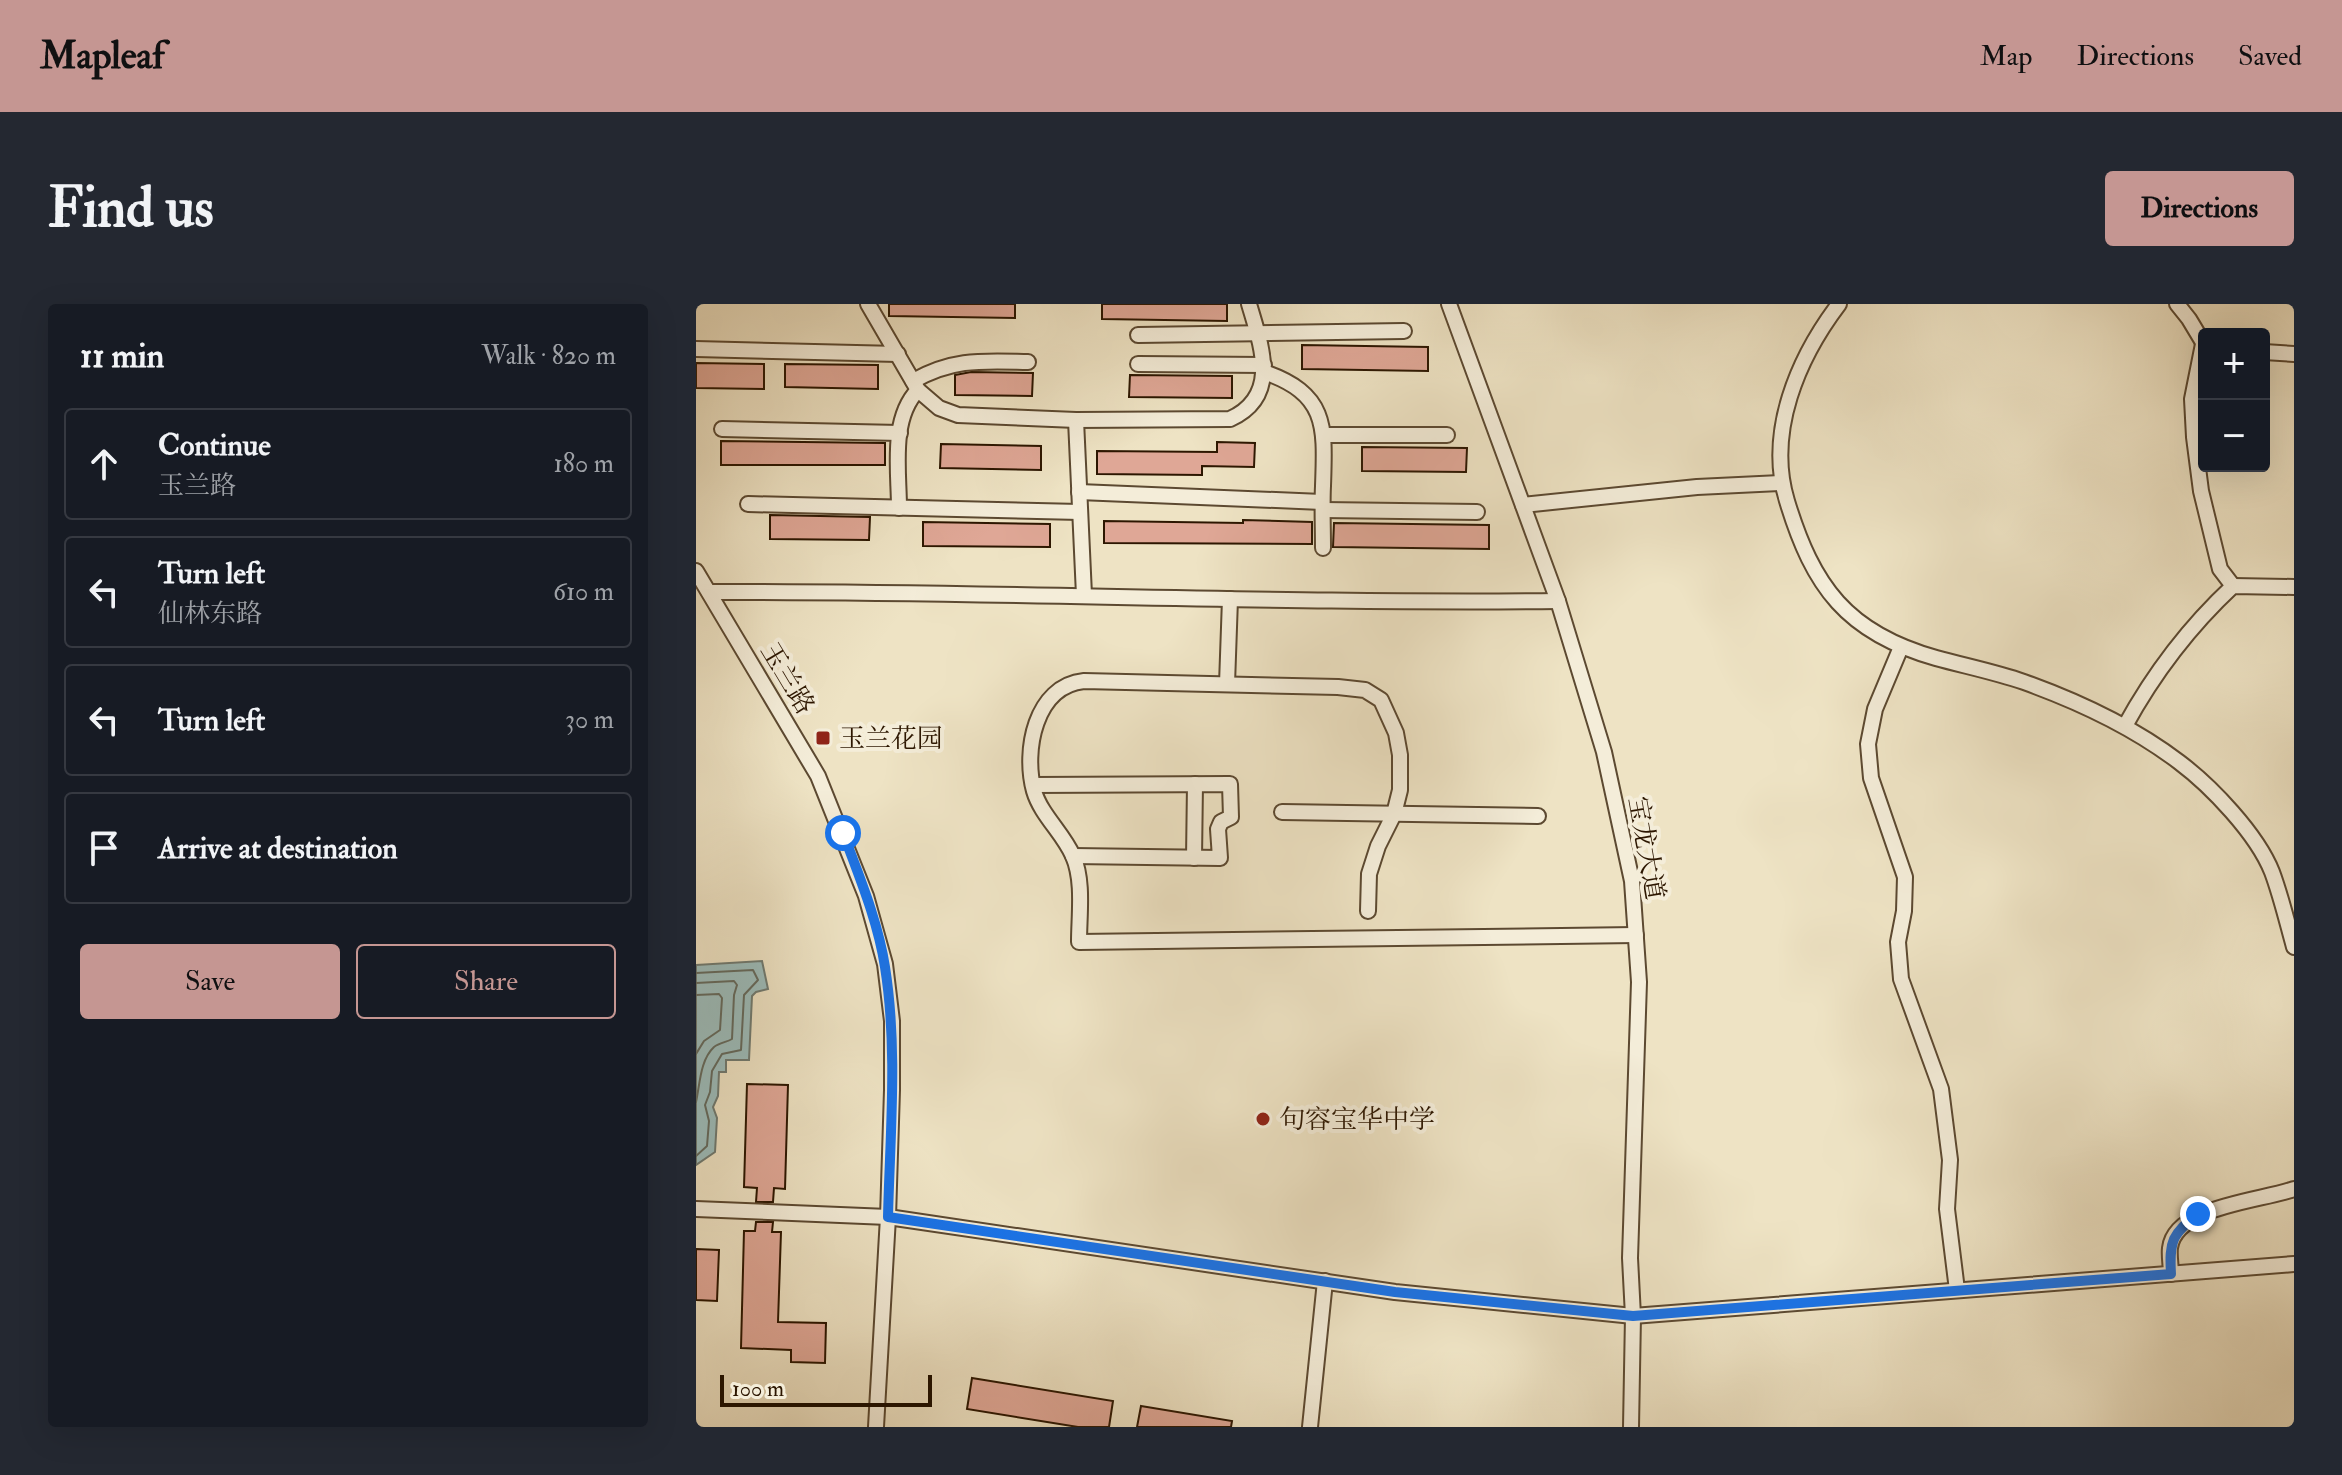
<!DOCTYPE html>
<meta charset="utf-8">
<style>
body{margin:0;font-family:"IM FELL Double Pica","Noto Serif SC",serif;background:#242831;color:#f1f3f6}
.controls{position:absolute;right:24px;top:24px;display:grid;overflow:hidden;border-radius:8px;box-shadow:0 8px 32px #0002}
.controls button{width:72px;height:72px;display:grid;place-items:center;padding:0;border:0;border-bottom:2px solid #363941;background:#171b24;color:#f1f3f6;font:40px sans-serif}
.scale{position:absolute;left:24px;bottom:20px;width:212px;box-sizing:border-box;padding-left:8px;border:4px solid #2c1600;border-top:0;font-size:22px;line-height:28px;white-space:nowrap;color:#2c1600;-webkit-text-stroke:6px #f4edd9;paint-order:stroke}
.stop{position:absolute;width:24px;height:24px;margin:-18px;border:6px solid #1a73e8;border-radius:50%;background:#fff}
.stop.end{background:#1a73e8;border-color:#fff;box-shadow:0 2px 8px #0008}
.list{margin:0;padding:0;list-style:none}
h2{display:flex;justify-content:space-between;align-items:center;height:104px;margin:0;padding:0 32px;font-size:34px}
h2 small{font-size:26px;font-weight:400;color:#9ea1a6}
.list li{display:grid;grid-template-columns:52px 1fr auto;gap:24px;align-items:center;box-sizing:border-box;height:112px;margin:0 16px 16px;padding:0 16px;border:2px solid #363941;border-radius:8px}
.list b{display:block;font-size:30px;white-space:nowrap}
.list p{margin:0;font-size:26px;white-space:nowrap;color:#9ea1a6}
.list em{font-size:26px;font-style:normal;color:#9ea1a6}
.actions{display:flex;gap:16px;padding:24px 32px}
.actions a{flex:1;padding:18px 0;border:2px solid #c59692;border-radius:8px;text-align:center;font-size:28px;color:#c59692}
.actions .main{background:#c59692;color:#111}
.icon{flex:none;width:44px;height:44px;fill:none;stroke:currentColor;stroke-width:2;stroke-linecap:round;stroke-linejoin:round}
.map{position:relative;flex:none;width:1598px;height:1123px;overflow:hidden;border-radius:8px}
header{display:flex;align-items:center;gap:48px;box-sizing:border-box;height:112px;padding:0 40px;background:#c59692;color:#111}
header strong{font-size:38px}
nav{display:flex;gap:44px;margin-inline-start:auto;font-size:28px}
.intro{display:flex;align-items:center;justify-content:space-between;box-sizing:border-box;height:192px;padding:0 48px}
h1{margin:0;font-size:56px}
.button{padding:20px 36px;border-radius:8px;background:#c59692;color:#111;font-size:28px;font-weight:700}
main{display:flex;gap:48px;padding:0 48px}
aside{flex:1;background:#171b24;border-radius:8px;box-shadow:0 8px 32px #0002}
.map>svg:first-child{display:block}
</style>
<header>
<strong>Mapleaf</strong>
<nav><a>Map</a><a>Directions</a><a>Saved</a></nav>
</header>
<div class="intro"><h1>Find us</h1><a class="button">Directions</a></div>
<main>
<aside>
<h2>11 min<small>Walk · 820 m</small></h2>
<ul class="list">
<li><svg class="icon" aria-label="ahead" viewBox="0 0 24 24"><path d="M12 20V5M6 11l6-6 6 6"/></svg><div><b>Continue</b><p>玉兰路</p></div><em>180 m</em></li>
<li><svg class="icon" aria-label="left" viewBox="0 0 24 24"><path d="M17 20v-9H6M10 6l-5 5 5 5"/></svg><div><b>Turn left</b><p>仙林东路</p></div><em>610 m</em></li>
<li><svg class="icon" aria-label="left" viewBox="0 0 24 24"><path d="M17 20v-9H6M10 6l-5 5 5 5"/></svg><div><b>Turn left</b></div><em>30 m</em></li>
<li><svg class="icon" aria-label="arrive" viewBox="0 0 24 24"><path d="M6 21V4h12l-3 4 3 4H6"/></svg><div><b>Arrive at destination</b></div></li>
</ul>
<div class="actions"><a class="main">Save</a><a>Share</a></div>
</aside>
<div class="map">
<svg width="1598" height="1123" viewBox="0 0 1598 1123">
<rect width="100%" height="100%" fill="#eee3c4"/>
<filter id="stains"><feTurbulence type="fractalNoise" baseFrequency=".0025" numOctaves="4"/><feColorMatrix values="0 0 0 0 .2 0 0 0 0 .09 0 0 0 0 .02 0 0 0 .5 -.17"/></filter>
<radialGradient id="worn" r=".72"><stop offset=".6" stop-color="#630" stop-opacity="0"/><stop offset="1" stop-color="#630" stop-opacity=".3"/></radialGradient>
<path fill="#9cbdbc" stroke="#6f7a71" stroke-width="2" d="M66,657L72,685L60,688L56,692L53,756H30V768H23L22,792L17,803L21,814L19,848L0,861V661Z"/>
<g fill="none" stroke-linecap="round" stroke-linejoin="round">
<g stroke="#646a5e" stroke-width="2">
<path d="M0,669L57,666L62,676L48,691L45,746L26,750L16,767L14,788L9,801L13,817L11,842L0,852"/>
<path d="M0,679L38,677L41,681L38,691L36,735C31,738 23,739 18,743C4,756 4,780 0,798"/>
<path d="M0,691L23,690L26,694L24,726L8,737L0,750"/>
</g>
</g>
<g fill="#dfa796" stroke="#2c1600" stroke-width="2">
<path d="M193,0H319V14L193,12Z"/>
<path d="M406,0H531V17L406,15Z"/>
<path d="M606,41L732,43V67L606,65Z"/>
<path d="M0,59L68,60V85L0,84Z"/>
<path d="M89,60L182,61V85L89,83Z"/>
<path d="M275,68L337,69L336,92L259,91V71Z"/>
<path d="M434,71L536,72V94L433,93Z"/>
<path d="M25,137L189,139V161H25Z"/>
<path d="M521,138L559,139L558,163L506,162V171L401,170V147L521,148Z"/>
<path d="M245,140L345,142V166L244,164Z"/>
<path d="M666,143L771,144L770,168L666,167Z"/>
<path d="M74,211L174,213L173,236L74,235Z"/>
<path d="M547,216L616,218V240L408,239V217L547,219Z"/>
<path d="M227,218L354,220V243L227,242Z"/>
<path d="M638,219L793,221V245L637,243Z"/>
<path d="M51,780L92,781L89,885L78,884L77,898H60L61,884L48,883Z"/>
<path d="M60,918H77L76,928H85L82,1018L130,1019L129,1059L95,1058V1046L45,1044L48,927H59Z"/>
<path d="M0,945L23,946L21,997L0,996Z"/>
<path d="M276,1074L417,1097L413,1123H382L271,1105Z"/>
<path d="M445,1102L536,1117L535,1123H441Z"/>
</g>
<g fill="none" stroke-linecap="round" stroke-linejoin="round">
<g stroke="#5c4931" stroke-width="18">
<g id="minor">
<path d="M172,0L222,86L243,104L262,111L380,116L534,115C585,92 565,41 553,0"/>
<path d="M753,0L862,297L908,448L936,577L943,678L934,954L937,1012L935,1123"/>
<path d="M1143,0C1102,54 1070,128 1091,197C1117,283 1151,329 1240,354C1269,362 1299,368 1328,378C1381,397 1437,423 1483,458C1515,482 1561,530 1576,568C1585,592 1591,618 1598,643"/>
<path d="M1481,0L1493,15L1508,40"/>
<path d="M442,31L708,27"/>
<path d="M1507,40L1496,95L1498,133L1505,187L1524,265L1537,282"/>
<path d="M0,45L202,50"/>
<path d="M1568,48L1598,50"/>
<path d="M442,60L568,61"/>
<path d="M568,68C632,90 629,123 627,182C626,203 627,223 627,244"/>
<path d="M217,77C257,54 287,57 332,58"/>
<path d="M380,116L388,291"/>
<path d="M26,125L204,129"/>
<path d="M629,131H751"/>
<path d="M383,188L626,198"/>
<path d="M52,200L384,208"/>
<path d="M827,201L1001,183L1086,179"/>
<path d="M203,204C203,167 194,115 222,86"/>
<path d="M627,206L781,208"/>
<path d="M0,267L122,472L170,592L189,660L196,717V786L192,913L180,1123"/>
<path d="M13,288C296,287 579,300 862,297"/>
<path d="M1205,343L1179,405L1172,440L1175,474L1209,573L1208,607L1202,638L1205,675L1245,785L1254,856L1251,905L1261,986"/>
<path d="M531,380L534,295"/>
<path d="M1429,422C1458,369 1493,323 1537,282L1598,283"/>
<path d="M338,481L534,480L535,513L525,518L522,525L524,554L377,552"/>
<path d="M586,508L842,512"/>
<path d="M498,554L499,480"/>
<path d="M672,607L673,570L682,542L698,510L704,486V451L700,429L685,396L669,386L642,383L388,377C339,382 327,447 338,487C345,511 367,529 377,552C388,577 383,611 383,638L940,631"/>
<path d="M0,905L192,913L699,988L937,1012L1598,960"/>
<path d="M1475,970C1475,962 1473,952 1474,944C1479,902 1565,897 1598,885"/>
<path d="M614,1123L629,977"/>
</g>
</g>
<use href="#minor" stroke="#f4edd9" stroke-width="14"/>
</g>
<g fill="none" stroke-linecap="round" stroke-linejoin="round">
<path stroke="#1a73e8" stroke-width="10" d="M147,529C163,572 182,617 189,663C202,745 194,830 192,913L699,988L937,1012L1475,970C1473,937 1476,930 1502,910"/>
</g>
<g fill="#8f2418" stroke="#f4edd9" stroke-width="3">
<rect x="119" y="426" width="16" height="16" rx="4"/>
<circle cx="567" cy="815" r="8"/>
</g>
<g text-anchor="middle" stroke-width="8" stroke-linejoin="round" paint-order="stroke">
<g font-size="26" fill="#2c1600" stroke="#f4edd9">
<text transform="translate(92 374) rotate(59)" y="9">玉兰路</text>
<text transform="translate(951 544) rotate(80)" y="9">宝龙大道</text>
</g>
<g font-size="26" fill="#2c1600" stroke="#f4edd9" text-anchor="start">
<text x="143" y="443">玉兰花园</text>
<text x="583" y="824">句容宝华中学</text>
</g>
</g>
<rect width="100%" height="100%" filter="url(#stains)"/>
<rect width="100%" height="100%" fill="url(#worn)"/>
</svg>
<div class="controls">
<button>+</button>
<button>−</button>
</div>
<div class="scale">100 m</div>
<div class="stop" style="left:147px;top:529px"></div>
<div class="stop end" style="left:1502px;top:910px"></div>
</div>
</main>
